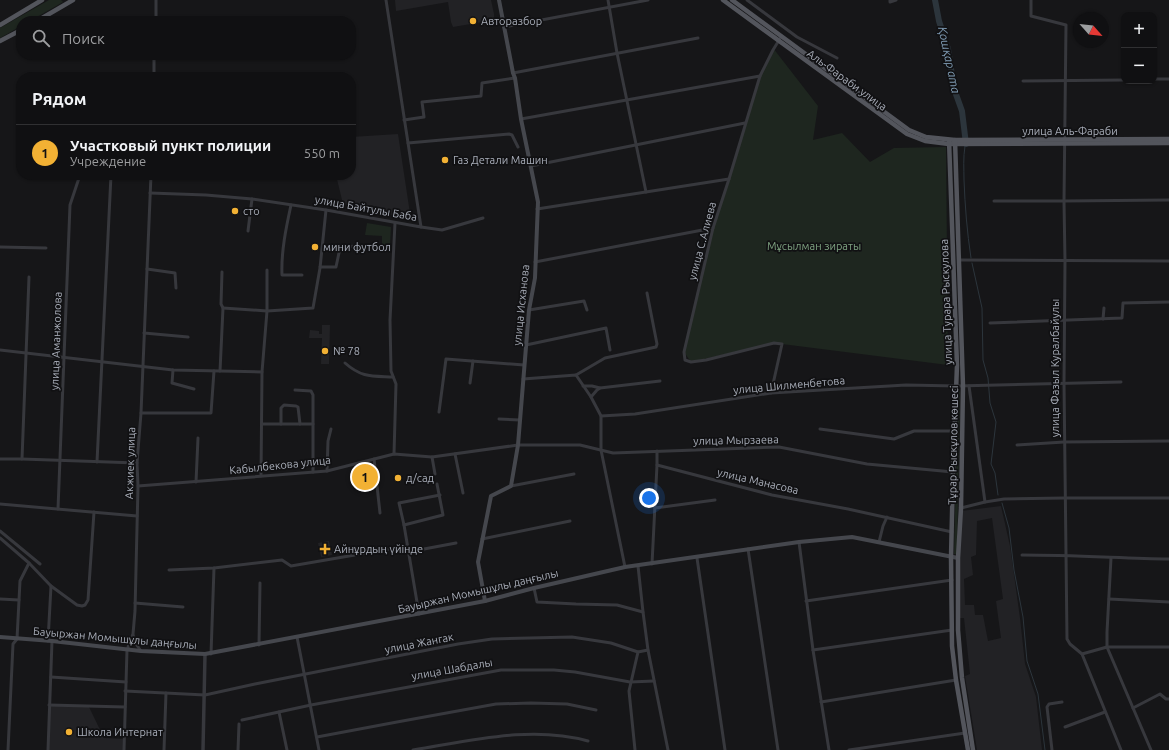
<!DOCTYPE html>
<html lang="ru">
<meta charset="utf-8">
<style>
body{margin:0;font-family:Ubuntu,sans-serif;background:#19191b;color:#f1f3f6}
.controls{position:absolute;right:12px;top:12px;display:grid;overflow:hidden;border-radius:8px;box-shadow:0 1px 3px #0004}
.controls button{width:36px;height:36px;display:grid;place-items:center;padding:0;border:0;border-bottom:1px solid #303032;background:#101012;color:#f1f3f6;font:20px sans-serif}
.compass{position:absolute;left:1073px;top:12px;width:36px;height:36px;border-radius:50%;background:#101012;box-shadow:0 1px 3px #0004;rotate:117deg}
.you{position:absolute;left:649px;top:498px;width:14px;height:14px;margin:-10px;border:3px solid #fff;border-radius:50%;background:#1a73e8;box-shadow:0 0 0 6px #1a73e833}
.badge{display:grid;place-items:center;width:26px;height:26px;border-radius:50%;background:#f2b134;color:#111;font-size:13px;font-weight:700}
.pin{position:absolute;translate:-50% -50%;border:2px solid #fff;box-shadow:0 1px 4px #0006}
.list{margin:0;padding:0;list-style:none}
h2{display:flex;justify-content:space-between;align-items:center;height:52px;margin:0;padding:0 16px;font-size:17px}
h2 small{font-size:13px;font-weight:400;color:#9c9d9f}
.list li{display:grid;grid-template-columns:26px 1fr auto;gap:12px;align-items:center;box-sizing:border-box;height:56px;padding:0 16px;border-top:1px solid #303032}
.list b{display:block;font-size:15px;white-space:nowrap}
.list p{margin:0;font-size:13px;white-space:nowrap;color:#9c9d9f}
.list em{font-size:13px;font-style:normal;color:#9c9d9f}
.icon{flex:none;width:22px;height:22px;fill:none;stroke:currentColor;stroke-width:2;stroke-linecap:round;stroke-linejoin:round}
.map{position:relative;flex:none;width:1169px;height:750px;overflow:hidden}
.search{position:absolute;background:#101012;box-shadow:0 1px 3px #0004;left:16px;top:16px;width:340px;height:44px;display:flex;align-items:center;gap:10px;box-sizing:border-box;padding:0 14px;border-radius:16px;color:#9c9d9f;font-size:15px}
.panel{position:absolute;background:#101012;box-shadow:0 1px 3px #0004;left:16px;top:72px;width:340px;height:108px;border-radius:16px}
.map>svg:first-child{display:block}
</style>
<div class="map">
<svg width="1169" height="750" viewBox="0 0 1169 750">
<rect width="100%" height="100%" fill="#161618"/>
<g fill="#222225" fill-rule="evenodd">
<path d="M395,0H491L494,14V20L453,27L451,22L448,2L396,11Z"/>
<path d="M398,134L411,220L343,204L336,175H351V137Z"/>
<path d="M322,325H330L329,364H321L322,338H309L310,330L319,331V334H322Z"/>
<path d="M1001,506L1010,546L1020,618L1025,664L1036,697L1042,750H977L965,676L970,674L964,618H960L959,558L961,511ZM992,518L1003,599L996,601L1001,638L988,641L983,615H975L974,605H965L964,579L973,575L971,557L976,555L977,521Z"/>
<path d="M329,541L332,555L321,557L318,543Z"/>
<path d="M49,705L89,707L104,738L124,739V750H48Z"/>
</g>
<g fill="#1e261f">
<path d="M49,0H61L63,2L30,21H21V26L0,38V28Z"/>
<path d="M773,48L818,106L813,140L842,133L870,162L894,148L946,147L948,365L774,343L691,362L684,352L713,228L760,76Z"/>
<path d="M367,223L391,227L390,245H382V236L365,235Z"/>
<path d="M958,389L960,390L957,554H954Z"/>
</g>
<g fill="none" stroke-linecap="round" stroke-linejoin="round">
<g stroke="#2c353c" stroke-width="1">
<path d="M965,146C963,158 964,169 964,180C965,206 967,232 971,258"/>
<path d="M972,263L982,308L983,360L988,378L990,403L996,422L991,464L995,473L998,495"/>
<path d="M1002,503L1009,528L1014,570L1023,617L1027,661L1038,694L1045,750"/>
</g>
<path stroke="#2c353c" stroke-width="6" d="M935,0L939,21L948,49L951,68L953,86L962,111L966,144"/>
<g stroke="#37383d" stroke-width="3">
<path d="M608,0L617,53L646,192"/>
<path d="M747,0L797,37L837,58"/>
<path d="M890,0V2L896,0"/>
<path d="M1031,0V16L1066,25L1064,201L1065,261L1064,383L1067,639L1070,644L1082,654L1121,750"/>
<path d="M156,21V0"/>
<path d="M504,27L648,0"/>
<path d="M513,73L698,38"/>
<path d="M154,77V55"/>
<path d="M1154,79H1169"/>
<path d="M1023,81L1124,80"/>
<path d="M521,119L760,76"/>
<path d="M404,120L424,117L422,102L481,96L482,83L515,78"/>
<path d="M408,143L509,134L512,135L518,147"/>
<path d="M531,166L745,123"/>
<path d="M150,193L206,195L252,199L326,210L421,227L386,0"/>
<path d="M994,201H1064L1169,200"/>
<path d="M291,205C286,228 281,252 282,275H302"/>
<path d="M537,209L729,179"/>
<path d="M421,227L442,230L483,218"/>
<path d="M248,231L252,199"/>
<path d="M0,247L46,248"/>
<path d="M960,260L1169,261"/>
<path d="M535,262L713,228"/>
<path d="M320,267H336L340,248L346,246L364,247"/>
<path d="M147,269L175,273L176,288"/>
<path d="M223,308L267,311L313,308L320,268L326,210"/>
<path d="M529,310L584,301L587,310"/>
<path d="M1103,319L1104,308"/>
<path d="M990,323L1122,318L1123,303L1169,302"/>
<path d="M144,333L188,337"/>
<path d="M526,345L606,328L610,350"/>
<path d="M0,350L173,370L262,372"/>
<path d="M345,363C362,378 372,376 393,377"/>
<path d="M173,370L172,383L194,389"/>
<path d="M220,371L223,308L221,304L222,272"/>
<path d="M576,375L605,358L656,347L657,344L647,293"/>
<path d="M523,379L576,375L591,397L601,416V450L625,567"/>
<path d="M470,383L473,361"/>
<path d="M583,386H592L600,388"/>
<path d="M969,386L985,502"/>
<path d="M295,390L311,391L313,395V472"/>
<path d="M771,393L782,344L774,343L706,360L691,362L685,360L684,352L713,228L729,179L760,76L773,50L781,37"/>
<path d="M591,397L597,390L600,388L660,381"/>
<path d="M439,412L446,359L524,365"/>
<path d="M141,413H211L214,371"/>
<path d="M601,416L635,414L771,393L906,385L957,386L1121,382"/>
<path d="M499,419L520,420"/>
<path d="M262,424H313"/>
<path d="M281,424V408L284,405L296,406L298,407L300,424"/>
<path d="M820,429L894,439L914,431H955"/>
<path d="M1017,445L1064,442L1169,441"/>
<path d="M657,451V465"/>
<path d="M394,454L396,384L391,371L390,320L395,223"/>
<path d="M455,454L463,493"/>
<path d="M432,457L435,474"/>
<path d="M0,459H22L29,277"/>
<path d="M22,459L137,463"/>
<path d="M374,459L380,513"/>
<path d="M97,462L111,175"/>
<path d="M327,471L328,441L331,429"/>
<path d="M261,476L262,372L267,311V270"/>
<path d="M196,482L198,438"/>
<path d="M138,486L327,471L394,454L432,457L518,445H580L613,453L779,447L867,464L953,472"/>
<path d="M511,486L574,474"/>
<path d="M0,504L137,516"/>
<path d="M655,508L715,500"/>
<path d="M961,508L985,502L1004,499L1064,498H1169"/>
<path d="M58,509L70,205L80,175"/>
<path d="M404,525L399,503L440,495"/>
<path d="M0,531L40,564"/>
<path d="M0,538L29,563L51,586L77,605L82,606L85,605L88,600L94,512"/>
<path d="M482,539L570,521"/>
<path d="M799,542L813,650L829,750"/>
<path d="M879,542L883,526L887,517"/>
<path d="M748,549L778,750"/>
<path d="M408,552L456,543"/>
<path d="M1022,555C1071,555 1120,558 1169,559"/>
<path d="M697,558L725,750"/>
<path d="M1111,558L1107,632V647L1151,750"/>
<path d="M652,564L657,465L772,495L848,509L952,532"/>
<path d="M638,566L643,612L648,650L668,750"/>
<path d="M169,570L214,568L282,560L291,566L407,546"/>
<path d="M534,588L537,602L576,604L617,605L643,612"/>
<path d="M0,599L19,600"/>
<path d="M1109,599L1169,602"/>
<path d="M806,601L952,580"/>
<path d="M135,603L183,607"/>
<path d="M419,614L404,525L443,515L437,484"/>
<path d="M133,635L136,644L141,651"/>
<path d="M297,637L319,750"/>
<path d="M48,641L51,586"/>
<path d="M259,645L260,583"/>
<path d="M813,650L952,630"/>
<path d="M211,654L214,568"/>
<path d="M1082,654L1107,647H1169"/>
<path d="M51,677L126,682"/>
<path d="M125,691L205,695L255,684L458,644L492,639L572,637L611,643L638,652"/>
<path d="M821,702L956,680"/>
<path d="M49,705L125,707"/>
<path d="M1133,708L1160,694L1166,699H1169"/>
<path d="M279,712L287,750"/>
<path d="M242,720L311,705L501,670H554L575,672L630,682L654,681"/>
<path d="M1065,727L1105,712"/>
<path d="M317,737L397,722L496,704L531,703L567,704L596,710"/>
<path d="M8,750L13,644L17,639L20,581L29,563"/>
<path d="M48,750L52,641"/>
<path d="M124,750L127,650L133,634L135,611L138,486L137,463L141,413L151,175"/>
<path d="M164,750L166,693"/>
<path d="M238,750L239,724"/>
<path d="M413,750C470,741 531,725 588,741"/>
<path d="M635,750L629,691L638,652L648,650"/>
<path d="M849,750L965,733"/>
<path d="M1052,750L1047,707L1049,704L1062,702"/>
</g>
<path stroke="#37383d" stroke-width="3.5" d="M203,750L205,654"/>
<g stroke="#45474d" stroke-width="4">
<path d="M485,601L478,562L491,496L511,486L518,445L529,310L535,278L538,202L521,119L515,78L513,73L499,0"/>
<path d="M0,637L52,641L141,651L205,654L485,601L534,588L625,567L799,542L852,537L958,558"/>
</g>
<g stroke="#53555c" stroke-width="4.5">
<path d="M723,0L907,134L925,141L949,144L1169,143"/>
<path d="M732,0L909,130L926,137L955,140L1169,139"/>
<path d="M37,21L73,0"/>
<path d="M0,25L42,0"/>
<path d="M0,41L21,30"/>
<path d="M949,140L957,365L953,472L951,557L952,646L956,680L968,750"/>
<path d="M955,140L963,386L961,508L958,558V630L962,678L973,750"/>
</g>
</g>
<g fill="#f2b134" stroke="#111113" stroke-width="1.5">
<circle cx="473" cy="21" r="4"/>
<circle cx="445" cy="160" r="4"/>
<circle cx="235" cy="211" r="4"/>
<circle cx="315" cy="247" r="4"/>
<circle cx="325" cy="351" r="4"/>
<circle cx="398" cy="478" r="4"/>
<path d="M323 543h4v4h4v4h-4v4h-4v-4h-4v-4h4z"/>
<circle cx="69" cy="732" r="4"/>
</g>
<g text-anchor="middle" stroke-width="3.5" stroke-linejoin="round" paint-order="stroke">
<g font-size="11" fill="#a8adb8" stroke="#111113" text-anchor="start">
<text x="481" y="25">Авторазбор</text>
<text x="453" y="164">Газ Детали Машин</text>
<text x="243" y="215">сто</text>
<text x="323" y="251">мини футбол</text>
<text x="333" y="355">№ 78</text>
<text x="406" y="482">д/сад</text>
<text x="334" y="553">Айнұрдың үйінде</text>
<text x="77" y="736">Школа Интернат</text>
</g>
<g font-size="11" fill="#a8adb8" stroke="#111113">
<text transform="translate(847 80) rotate(36)" y="4">Аль-Фараби улица</text>
<text x="1070" y="135">улица Аль-Фараби</text>
<text transform="translate(366 208) rotate(10)" y="4">улица Байтулы Баба</text>
<text transform="translate(702 241) rotate(-75)" y="4">улица С.Алиева</text>
<text transform="translate(946 302) rotate(-92)" y="4">улица Турара Рыскулова</text>
<text transform="translate(521 305) rotate(-84)" y="4">улица Исханова</text>
<text transform="translate(56 341) rotate(-88)" y="4">улица Аманжолова</text>
<text transform="translate(1055 368) rotate(-90)" y="4">улица Фазыл Куралбайулы</text>
<text transform="translate(789 385) rotate(-5)" y="4">улица Шилменбетова</text>
<text transform="translate(736 440) rotate(-1)" y="4">улица Мырзаева</text>
<text transform="translate(953 445) rotate(-89)" y="4">Тұрар Рыскұлов көшесі</text>
<text transform="translate(130 463) rotate(-88)" y="4">Акжиек улица</text>
<text transform="translate(280 465) rotate(-6)" y="4">Кабылбекова улица</text>
<text transform="translate(758 481) rotate(13)" y="4">улица Манасова</text>
<text transform="translate(478 591) rotate(-13)" y="4">Бауыржан Момышұлы даңғылы</text>
<text transform="translate(115 638) rotate(5)" y="4">Бауыржан Момышұлы даңғылы</text>
<text transform="translate(419 643) rotate(-11)" y="4">улица Жангак</text>
<text transform="translate(452 669) rotate(-10)" y="4">улица Шабдалы</text>
</g>
<g font-size="11" fill="#7fa381" stroke="#111113">
<text x="814" y="250">Мұсылман зираты</text>
</g>
<g font-size="12" font-style="italic" fill="#7f9bb3" stroke="#111113">
<text transform="translate(949 60) rotate(78)" y="4">Қошқар ата</text>
</g>
</g>
</svg>
<div class="controls">
<button>+</button>
<button>−</button>
</div>
<svg class="compass" viewBox="-18 -18 36 36"><path d="M0-13l5 13h-10z" fill="#e53935"/><path d="M0 13l5-13h-10z" fill="#9c9d9f"/></svg>
<div class="you"></div>
<div class="pin badge" style="left:365px;top:477px">1</div>
<div class="search"><svg class="icon" aria-label="search" viewBox="0 0 24 24"><circle cx="10" cy="10" r="6"/><path d="M15 15l6 6"/></svg>Поиск</div>
<section class="panel">
<h2>Рядом<small></small></h2>
<ul class="list">
<li><span class="badge">1</span><div><b>Участковый пункт полиции</b><p>Учреждение</p></div><em>550 m</em></li>
</ul>
</section>
</div>
